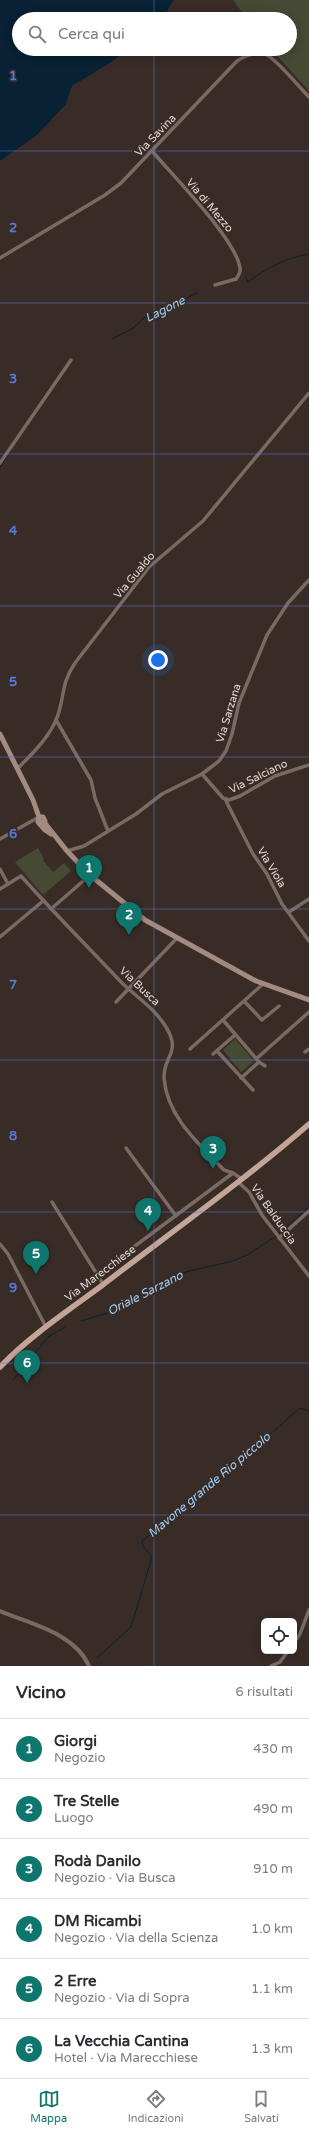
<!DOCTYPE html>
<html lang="it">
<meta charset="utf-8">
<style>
body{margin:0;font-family:"Varela Round",sans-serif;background:#f2f2f3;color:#2b2b33}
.controls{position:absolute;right:12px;bottom:12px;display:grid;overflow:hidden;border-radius:6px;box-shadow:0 2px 10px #0003}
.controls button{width:36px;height:36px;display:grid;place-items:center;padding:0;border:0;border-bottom:1px solid #e1e1e2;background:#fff;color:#2b2b33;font:20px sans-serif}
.you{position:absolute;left:158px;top:660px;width:14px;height:14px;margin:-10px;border:3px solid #fff;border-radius:50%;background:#1a73e8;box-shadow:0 0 0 6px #1a73e833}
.badge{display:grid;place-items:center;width:26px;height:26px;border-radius:50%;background:#0f766e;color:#fff;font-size:13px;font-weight:700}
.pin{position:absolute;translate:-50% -33px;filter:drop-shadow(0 1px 2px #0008)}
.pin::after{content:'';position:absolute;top:21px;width:14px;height:12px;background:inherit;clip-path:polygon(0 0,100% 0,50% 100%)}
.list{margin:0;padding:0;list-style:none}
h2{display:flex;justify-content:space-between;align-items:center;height:52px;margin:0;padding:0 16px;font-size:17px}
h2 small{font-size:13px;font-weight:400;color:#7c7c81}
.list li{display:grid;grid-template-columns:26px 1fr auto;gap:12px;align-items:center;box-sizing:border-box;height:60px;padding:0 16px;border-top:1px solid #e1e1e2}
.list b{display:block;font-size:15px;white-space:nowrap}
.list p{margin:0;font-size:13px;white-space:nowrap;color:#7c7c81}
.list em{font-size:13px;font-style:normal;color:#7c7c81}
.icon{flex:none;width:22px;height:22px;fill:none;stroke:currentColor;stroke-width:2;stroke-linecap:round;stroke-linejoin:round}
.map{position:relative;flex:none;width:309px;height:1666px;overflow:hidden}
.search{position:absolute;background:#fff;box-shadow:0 2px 10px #0003;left:12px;right:12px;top:12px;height:44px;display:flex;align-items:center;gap:10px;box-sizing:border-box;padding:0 14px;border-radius:22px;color:#7c7c81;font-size:15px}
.sheet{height:412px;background:#fff}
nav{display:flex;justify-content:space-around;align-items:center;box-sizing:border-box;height:56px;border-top:1px solid #e1e1e2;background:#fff;font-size:11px;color:#7c7c81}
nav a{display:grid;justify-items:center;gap:2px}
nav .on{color:#0f766e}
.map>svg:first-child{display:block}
</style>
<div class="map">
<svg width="309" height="1666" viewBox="0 0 309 1666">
<rect width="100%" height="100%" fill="#392c27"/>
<g fill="#464933">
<path d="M233,0H309V91L271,49H290V19H247Z"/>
<path d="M38,848L44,859L43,860L53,872L64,863L71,871L43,895L15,862Z"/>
<path d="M235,1039L254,1061L241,1072L223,1050Z"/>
</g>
<path fill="#082134" d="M0,0H174L162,19H19V49H127L113,61L72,86L66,104L37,135L0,161Z"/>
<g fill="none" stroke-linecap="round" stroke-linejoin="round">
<g stroke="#082134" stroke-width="1">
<path d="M245,276L248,282C267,268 285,258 309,254"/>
<path d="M112,339L133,328L144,318L197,293"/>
<path d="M0,467L11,450"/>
<path d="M279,1233L309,1207"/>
<path d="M81,1321L117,1310L160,1282L177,1274L233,1261L247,1255L275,1237"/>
<path d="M23,1368L48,1337L65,1327"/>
<path d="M13,1380L19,1373"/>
<path d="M97,1658L131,1627L152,1557L143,1546L142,1541L208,1489L300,1408L309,1411"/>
</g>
<g stroke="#7a6a64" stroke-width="3.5">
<path d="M152,151C173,176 236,239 240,268C241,272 239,275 236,279L215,285"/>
<path d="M0,258L105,195L121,183L237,61C245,56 257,51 267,55C277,60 300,88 309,97"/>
<path d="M0,463L71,360"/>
<path d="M56,720L91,780L95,798L108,831"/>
<path d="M17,769C32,754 51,736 58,715C65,694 61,684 75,663L149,567L203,521L309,393"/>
<path d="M202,774L223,798L229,800L240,796L275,776L309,765"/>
<path d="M225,799L253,854L267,874L282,904L309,941"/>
<path d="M0,839L39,817"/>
<path d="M67,851L84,846L136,814L162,794L202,774L219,761L226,751L232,734L239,703L267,635L288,603L309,580"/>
<path d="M0,869L8,884"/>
<path d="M0,889L21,876C54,913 89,948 123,984C138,998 155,1009 166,1027C182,1053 163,1056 164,1078C167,1117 199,1144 224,1170L233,1173L242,1179"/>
<path d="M51,909L90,875"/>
<path d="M289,912L309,899"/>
<path d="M0,937L43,901"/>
<path d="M244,1001L262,1020L279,1006"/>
<path d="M116,1002L177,938"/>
<path d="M223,1020L259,1062L265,1066"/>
<path d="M190,1049L263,984"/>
<path d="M217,1051L253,1090"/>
<path d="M305,1052L309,1049"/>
<path d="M213,1054L235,1035"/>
<path d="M256,1059L309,1012"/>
<path d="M241,1078L259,1062"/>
<path d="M126,1148L176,1216"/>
<path d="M238,1182L249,1192L262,1215L309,1276"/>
<path d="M52,1202L103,1284"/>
<path d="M279,1238L309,1211"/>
<path d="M0,1244L8,1254L46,1327"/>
<path d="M96,1275L233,1173"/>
<path d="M294,1643L300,1634L309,1610"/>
<path d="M271,1666L280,1662L288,1651"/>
</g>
<path stroke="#7a6a64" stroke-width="4" d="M0,1611C30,1624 75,1633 89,1666"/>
<g stroke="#a38b82" stroke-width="5">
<path d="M0,734L33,800L39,817"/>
<path d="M44,822L67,851L90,875L145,920L256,981L309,1000"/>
<path d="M40,823L45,821L43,817H39L38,822L45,830L51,834"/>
</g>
<path stroke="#c3a498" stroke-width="5.5" d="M0,1367C30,1336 66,1312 100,1287C170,1233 242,1182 309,1124"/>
</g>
<path fill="none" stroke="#5878d7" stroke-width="1" stroke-opacity="0.55" d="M154,0V19M154,49V1666M0,151H309M0,303H309M0,454H309M0,606H309M0,757H309M0,909H309M0,1060H309M0,1212H309M0,1363H309M0,1515H309"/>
<g text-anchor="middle" stroke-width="3.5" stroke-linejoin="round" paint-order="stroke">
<g font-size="11" fill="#e1d9d5" stroke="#392c27">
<text transform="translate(155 135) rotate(-46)" y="4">Via Savina</text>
<text transform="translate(210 205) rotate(50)" y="4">Via di Mezzo</text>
<text transform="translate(134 575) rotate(-50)" y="4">Via Gualdo</text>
<text transform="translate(228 713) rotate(-73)" y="4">Via Sarzana</text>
<text transform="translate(258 776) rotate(-26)" y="4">Via Salciano</text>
<text transform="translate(272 867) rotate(59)" y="4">Via Viola</text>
<text transform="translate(140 986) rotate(43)" y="4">Via Busca</text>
<text transform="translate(274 1214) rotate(55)" y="4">Via Balduccia</text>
<text transform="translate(100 1273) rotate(-37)" y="4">Via Marecchiese</text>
</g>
<g font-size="12" font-style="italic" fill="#a0d0fa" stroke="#392c27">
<text transform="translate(165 309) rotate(-27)" y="4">Lagone</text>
<text transform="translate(145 1293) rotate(-27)" y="4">Oriale Sarzano</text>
<text transform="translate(209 1485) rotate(-40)" y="4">Mavone grande Rio piccolo</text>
</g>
</g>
<g font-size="13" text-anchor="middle" font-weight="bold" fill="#5878d7" stroke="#392c27" stroke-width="3.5" stroke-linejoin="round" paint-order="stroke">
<text x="13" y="80">1</text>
<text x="13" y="232">2</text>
<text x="13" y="383">3</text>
<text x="13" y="535">4</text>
<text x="13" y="686">5</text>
<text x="13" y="838">6</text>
<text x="13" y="989">7</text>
<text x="13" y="1140">8</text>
<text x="13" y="1292">9</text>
</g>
</svg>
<div class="controls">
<button><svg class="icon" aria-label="locate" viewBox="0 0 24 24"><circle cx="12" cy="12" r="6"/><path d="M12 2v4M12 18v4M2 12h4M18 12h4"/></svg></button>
</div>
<div class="you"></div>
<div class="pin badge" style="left:89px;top:888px">1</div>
<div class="pin badge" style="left:129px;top:935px">2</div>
<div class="pin badge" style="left:213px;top:1169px">3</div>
<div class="pin badge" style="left:148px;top:1231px">4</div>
<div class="pin badge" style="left:36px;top:1274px">5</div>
<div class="pin badge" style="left:27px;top:1383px">6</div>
<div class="search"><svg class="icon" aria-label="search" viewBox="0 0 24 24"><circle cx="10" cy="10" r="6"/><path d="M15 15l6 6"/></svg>Cerca qui</div>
</div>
<section class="sheet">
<h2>Vicino<small>6 risultati</small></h2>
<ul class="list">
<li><span class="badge">1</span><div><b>Giorgi</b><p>Negozio</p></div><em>430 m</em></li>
<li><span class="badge">2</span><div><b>Tre Stelle</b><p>Luogo</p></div><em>490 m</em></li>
<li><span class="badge">3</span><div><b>Rodà Danilo</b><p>Negozio · Via Busca</p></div><em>910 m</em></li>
<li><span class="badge">4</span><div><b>DM Ricambi</b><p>Negozio · Via della Scienza</p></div><em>1.0 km</em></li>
<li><span class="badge">5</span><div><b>2 Erre</b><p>Negozio · Via di Sopra</p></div><em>1.1 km</em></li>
<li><span class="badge">6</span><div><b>La Vecchia Cantina</b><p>Hotel · Via Marecchiese</p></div><em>1.3 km</em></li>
</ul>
</section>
<nav>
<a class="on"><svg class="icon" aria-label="map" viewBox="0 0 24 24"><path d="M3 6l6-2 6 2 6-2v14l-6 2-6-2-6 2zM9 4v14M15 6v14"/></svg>Mappa</a>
<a><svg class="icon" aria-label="directions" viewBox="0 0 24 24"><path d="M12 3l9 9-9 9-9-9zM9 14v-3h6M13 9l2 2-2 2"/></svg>Indicazioni</a>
<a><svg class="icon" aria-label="saved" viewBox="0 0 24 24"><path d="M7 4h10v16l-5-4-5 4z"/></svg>Salvati</a>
</nav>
